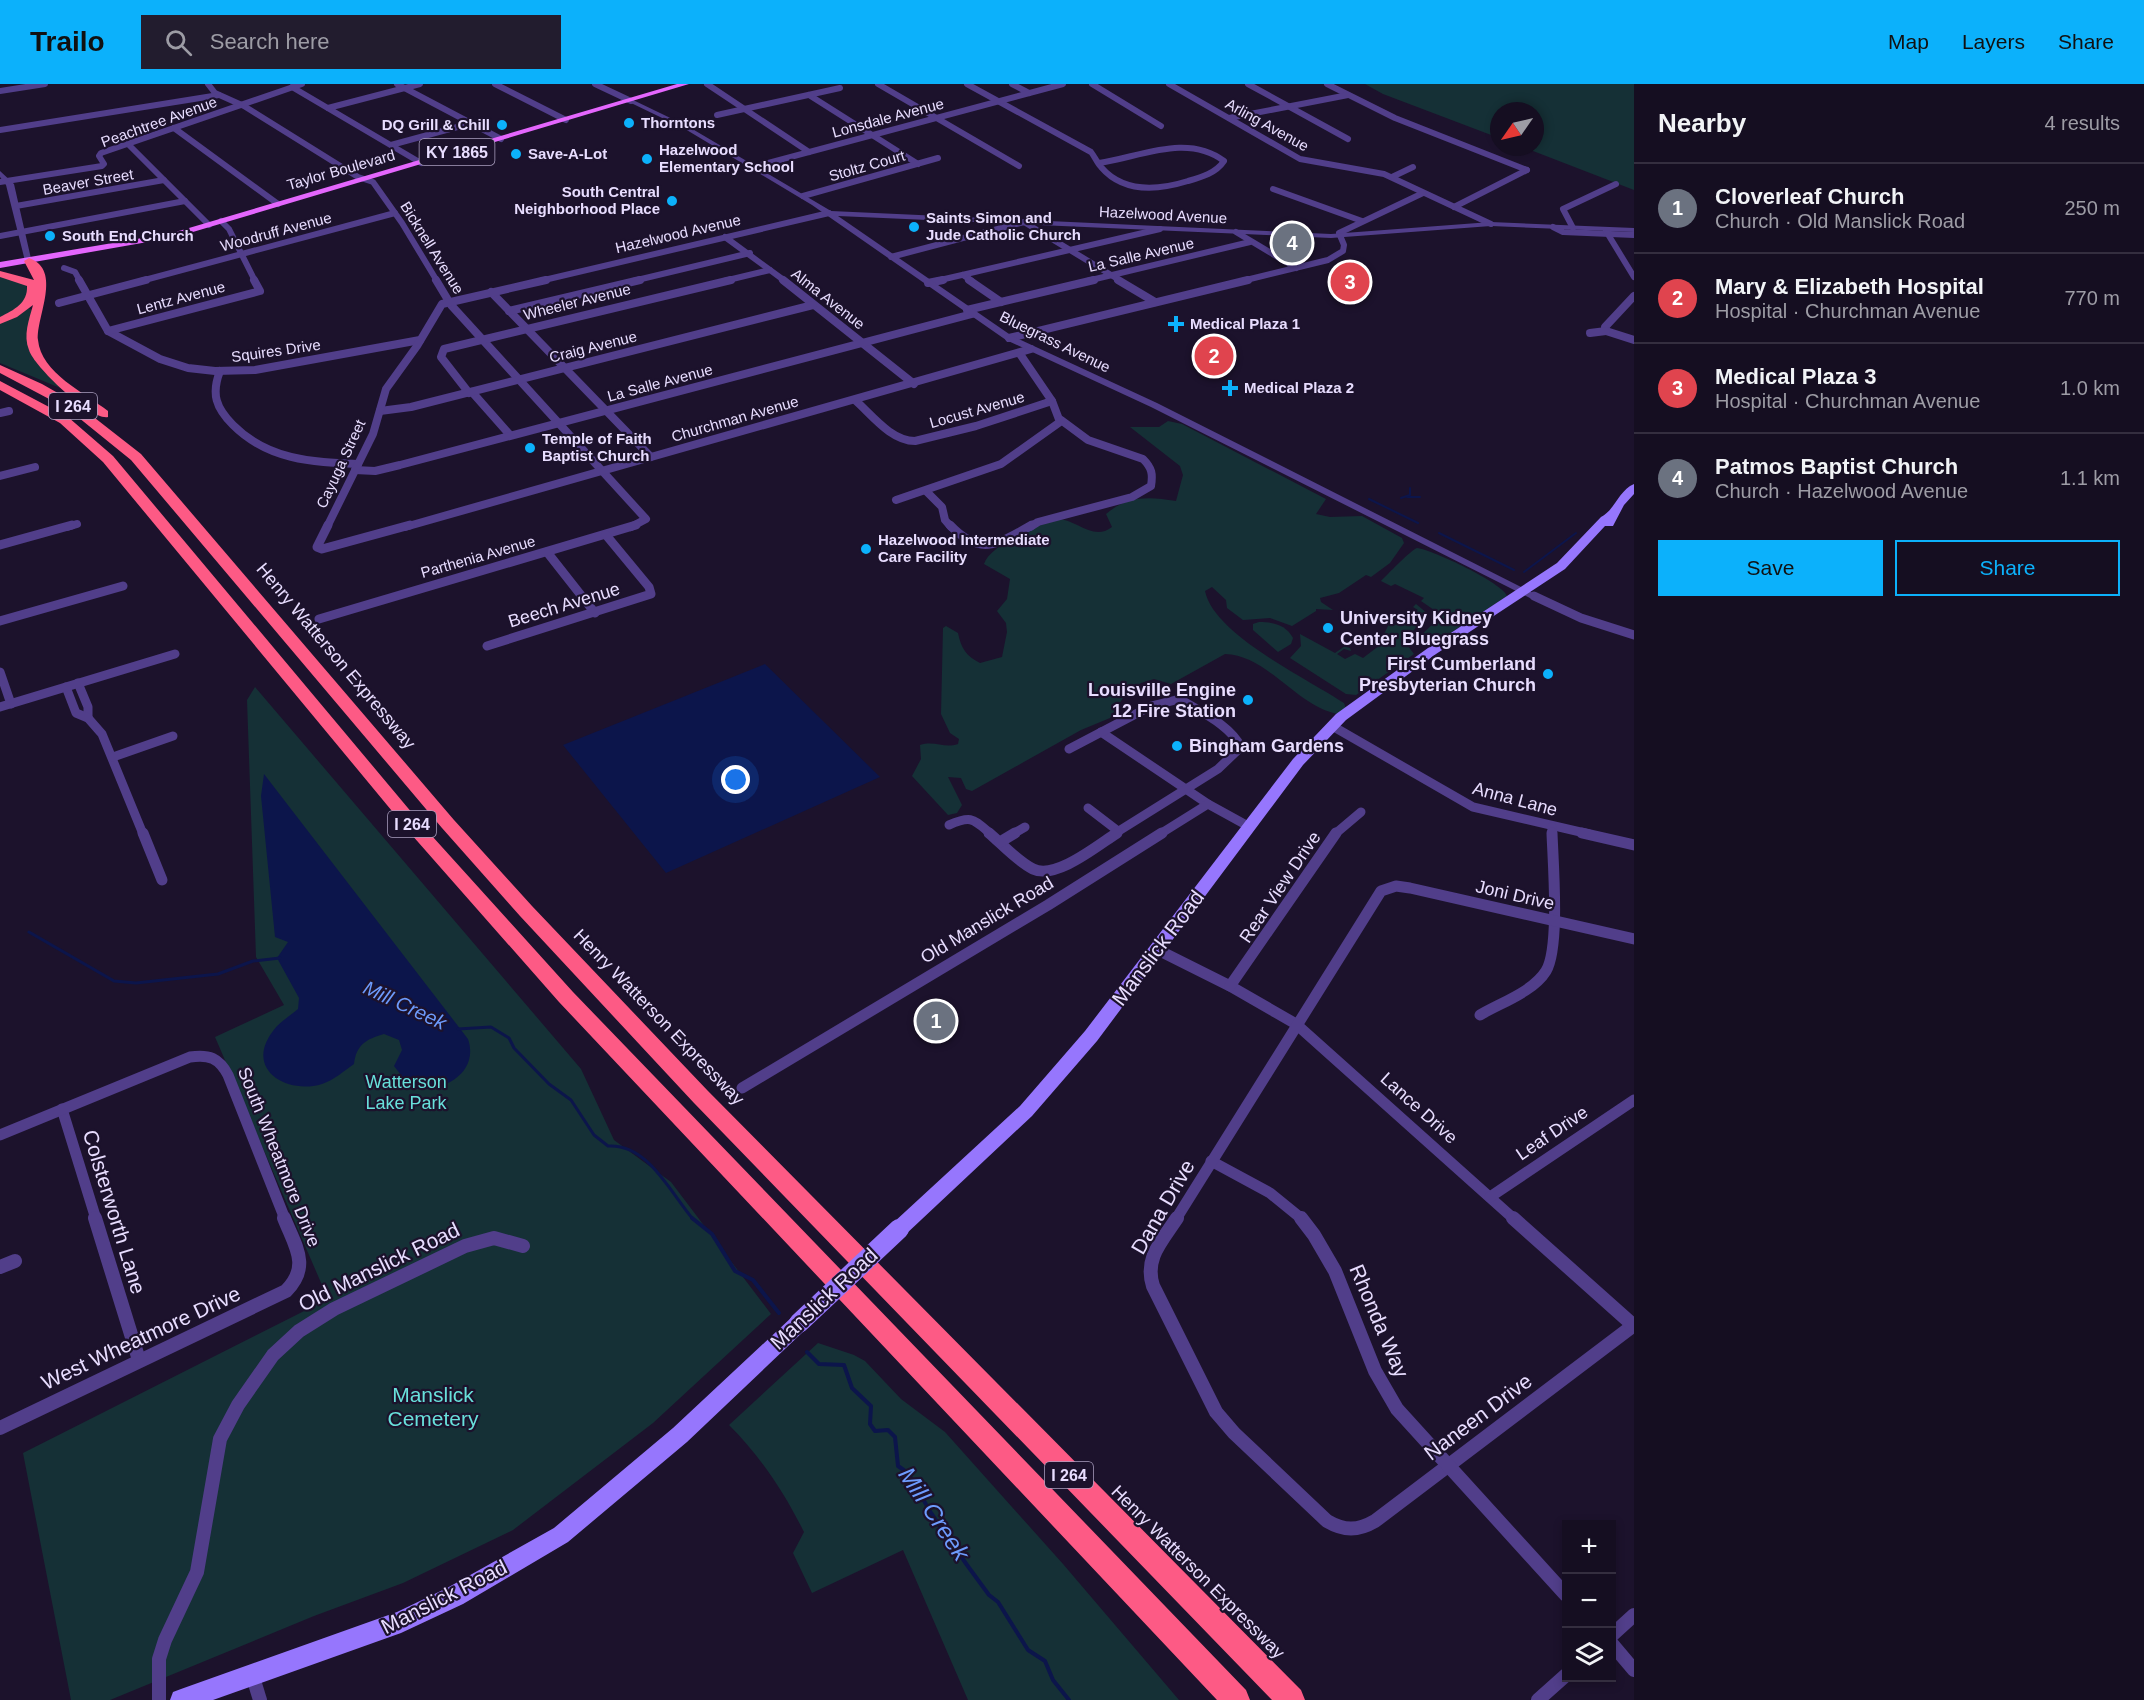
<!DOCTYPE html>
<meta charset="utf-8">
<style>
body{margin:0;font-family:Arial,sans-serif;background:#221c2e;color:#f1f3f6}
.controls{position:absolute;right:18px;bottom:18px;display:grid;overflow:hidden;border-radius:0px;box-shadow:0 3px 9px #0003}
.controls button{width:54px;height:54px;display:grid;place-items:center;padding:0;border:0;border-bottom:2px solid #342e3f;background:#150e21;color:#f1f3f6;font:30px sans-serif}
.compass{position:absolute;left:1490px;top:18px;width:54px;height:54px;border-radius:50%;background:#150e21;box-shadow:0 3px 9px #0003;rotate:236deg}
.you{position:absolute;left:736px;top:696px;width:21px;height:21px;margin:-15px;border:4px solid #fff;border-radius:50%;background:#1a73e8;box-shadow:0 0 0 9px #1a73e833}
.badge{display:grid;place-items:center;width:39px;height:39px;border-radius:50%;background:#0cb1fb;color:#fff;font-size:20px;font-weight:700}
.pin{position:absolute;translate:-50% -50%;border:3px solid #fff;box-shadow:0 2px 6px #0006}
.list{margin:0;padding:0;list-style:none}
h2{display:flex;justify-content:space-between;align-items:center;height:78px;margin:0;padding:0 24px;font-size:26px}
h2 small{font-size:20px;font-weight:400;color:#9d9ca5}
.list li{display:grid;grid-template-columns:39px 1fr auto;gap:18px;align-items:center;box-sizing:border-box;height:90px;padding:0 24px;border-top:2px solid #342e3f}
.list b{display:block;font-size:22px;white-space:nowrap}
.list p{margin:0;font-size:20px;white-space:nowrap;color:#9d9ca5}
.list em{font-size:20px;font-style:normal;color:#9d9ca5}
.actions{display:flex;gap:12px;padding:18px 24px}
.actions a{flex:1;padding:14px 0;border:2px solid #0cb1fb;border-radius:0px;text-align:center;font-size:21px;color:#0cb1fb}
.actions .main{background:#0cb1fb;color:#111}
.icon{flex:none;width:33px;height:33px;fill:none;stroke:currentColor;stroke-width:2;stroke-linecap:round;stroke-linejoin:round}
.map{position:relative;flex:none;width:1634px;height:1616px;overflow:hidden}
header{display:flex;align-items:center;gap:36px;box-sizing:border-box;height:84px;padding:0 30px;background:#0cb1fb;color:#111}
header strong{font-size:28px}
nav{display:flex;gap:33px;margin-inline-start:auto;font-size:21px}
.search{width:420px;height:54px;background:#221c2e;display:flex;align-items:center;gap:15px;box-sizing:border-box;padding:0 21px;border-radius:0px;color:#9d9ca5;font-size:22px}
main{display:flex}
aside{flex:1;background:#150e21}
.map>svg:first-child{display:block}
</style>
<header>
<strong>Trailo</strong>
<div class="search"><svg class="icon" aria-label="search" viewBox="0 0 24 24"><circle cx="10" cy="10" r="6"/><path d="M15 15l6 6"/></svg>Search here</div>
<nav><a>Map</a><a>Layers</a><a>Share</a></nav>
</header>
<main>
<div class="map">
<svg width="1634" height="1616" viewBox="0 0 1634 1616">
<rect width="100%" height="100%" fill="#1c122c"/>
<g fill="#153036">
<path d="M1365,0H1634V106L1523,63H1535V27H1499V54L1383,10Z"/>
<path d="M0,192L26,201C33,218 12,227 0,234Z"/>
<path d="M28,224L32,226L29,266C37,283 51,294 65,306L0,279V239Z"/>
<path d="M1168,337L1182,340L1326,415L1316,430L1330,433L1362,432L1402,454L1404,459L1390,479L1371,493L1366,491L1339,509L1320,514L1321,518L1333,526L1316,525V527L1292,542L1270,534L1243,536L1227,524L1226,516L1212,503L1205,507C1214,551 1308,595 1344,619L1346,625L1339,630C1298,624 1268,571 1225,570L1171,600L1154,595L1141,599L1125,611L1110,634L1081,646L972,707L966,705L961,694L948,693L962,721L957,729L948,731L912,692L921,675L920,661C935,656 944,665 958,660L959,655L950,649L941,630L943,544L946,542L958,549C961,564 966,572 980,579L1002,573L1007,548L1006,539L997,527L1007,515L1010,495L984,480C990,461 1038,441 1057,435C1077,435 1093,458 1112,443L1106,430C1129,411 1149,413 1176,417L1183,391L1180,382L1130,343H1159Z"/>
<path d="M1417,464C1433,466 1503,499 1507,512L1429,563L1417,561L1416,556L1436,537L1437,528L1421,517L1424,514L1395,500L1391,502L1381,497C1386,492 1412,465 1417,464Z"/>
<path d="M1416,520L1428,530L1404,557L1414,570L1356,611L1346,610L1290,574L1301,562L1300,550L1335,569L1345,562L1350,564L1351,567L1344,565L1337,570L1345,575L1355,570L1363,574L1388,555L1383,552L1389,540L1398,541L1418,526L1413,523Z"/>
<path d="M1259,538C1273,538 1286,541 1293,554L1291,560L1278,568L1253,546V540Z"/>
<path d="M255,603L581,985L614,1056L671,1098L771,1230L653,1339L513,1446L403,1499L314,1532L110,1616H71L23,1369L328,1215L215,953L284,921L256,873L247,616Z"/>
<path d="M818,1259L854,1271L865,1277L901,1315L945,1348L1063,1480L1179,1616H968L903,1466L812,1509L793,1469L804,1448C784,1408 761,1373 729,1341Z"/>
</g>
<g fill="#0c154b">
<path d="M765,580L880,693L666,789L563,661Z"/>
<path d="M264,690L468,955C480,990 440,1010 411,1004L394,982L402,966L399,956L384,950C366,955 356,961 354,980C344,987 334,996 322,1000C286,1011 244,985 273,947C279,938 290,932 298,925L299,914L277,874L288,858L275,853L261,712Z"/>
</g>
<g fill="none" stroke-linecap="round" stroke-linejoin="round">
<g stroke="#0c154b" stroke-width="2">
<path d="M1407,413H1420"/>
<path d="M1401,414L1410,411V404"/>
<path d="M1369,415L1418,439"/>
<path d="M1439,449L1514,486"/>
<path d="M1524,488L1576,449"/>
</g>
<g stroke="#0c154b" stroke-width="3">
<path d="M29,848L114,897L136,899L218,890L253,877L280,874"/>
<path d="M458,945L491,943L509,954L514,964L549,1000L571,1016L594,1051L608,1062C648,1059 671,1110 693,1135"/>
</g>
<g stroke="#0c154b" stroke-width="4">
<path d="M692,1134L712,1150L735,1187L753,1196L779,1229"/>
<path d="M807,1268L819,1280L844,1281L852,1304L871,1322L870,1340L875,1347L888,1346L895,1353L898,1382L908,1389L931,1429L967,1481L989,1511L998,1518L1028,1566L1045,1577L1053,1596L1069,1616"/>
</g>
<g stroke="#513e8a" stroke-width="6">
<path d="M208,0L215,9L244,22L358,93L373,98L402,139L437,197"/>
<path d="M397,0L501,55"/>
<path d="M495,0L566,36"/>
<path d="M595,0L631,17"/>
<path d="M707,0L809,68"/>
<path d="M878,0L1019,82"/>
<path d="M967,0L1091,68C1095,73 1097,79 1101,83C1124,110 1159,106 1188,97C1202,93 1216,89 1224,77C1187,49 1140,73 1099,79"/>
<path d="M1012,0L1029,9"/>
<path d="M1092,0L1161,42"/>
<path d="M1169,0L1300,75L1384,90L1491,140"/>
<path d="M1248,0L1348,55"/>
<path d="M1327,0L1395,34L1527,86"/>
<path d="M292,3L421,79"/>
<path d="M0,7L45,0"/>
<path d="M809,11L918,80"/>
<path d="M328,24L420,0"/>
<path d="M717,31L840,4"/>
<path d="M1229,34L1348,11"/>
<path d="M174,44L278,120"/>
<path d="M0,46L219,11"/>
<path d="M128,60L209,141"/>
<path d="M391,61L472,39"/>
<path d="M753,83L1063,0"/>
<path d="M1392,93L1413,83"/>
<path d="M0,98L102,82L104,80L99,72L101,69L302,0"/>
<path d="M1273,105L1362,137"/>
<path d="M803,112L938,74"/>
<path d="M16,122L164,96"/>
<path d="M1454,123L1527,86"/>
<path d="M221,137L229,145L255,197"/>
<path d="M1553,143L1563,148L1634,151"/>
<path d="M1573,144L1563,125L1616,100"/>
<path d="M1606,147L1634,193"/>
<path d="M1236,148L1296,184"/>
<path d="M0,152L185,117"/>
<path d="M725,153L785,197"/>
<path d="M891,173L1024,138L1121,197"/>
<path d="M64,184L75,188L80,197"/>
<path d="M963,191L972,197"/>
<path d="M141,197L395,129"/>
<path d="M540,197L829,129"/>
<path d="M633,197L750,169"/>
<path d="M724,197L770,186"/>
<path d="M936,197L1160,145"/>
<path d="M1087,197L1250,158"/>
<path d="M1242,197L1328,176L1343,167L1344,161L1339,149L1423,109"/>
</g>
<g stroke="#513e8a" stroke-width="8">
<path d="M79,196L108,247L160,275L188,284L215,287L255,286L420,256"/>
<path d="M436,196L451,221L646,435L631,443"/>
<path d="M783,196L914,300"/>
<path d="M969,196L1001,218"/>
<path d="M1118,196L1155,218"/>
<path d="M928,199L943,196"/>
<path d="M491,208L651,373"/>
<path d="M59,219L146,196"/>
<path d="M967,226L1094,196"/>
<path d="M509,227L640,196"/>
<path d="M108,247L260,207L254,196"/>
<path d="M1606,247L1605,243L1634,212"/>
<path d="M1606,247L1634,256"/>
<path d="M1590,249L1606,247"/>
<path d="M1009,254L1248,196"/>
<path d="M220,287C211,310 216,324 233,341C268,376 311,378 358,380"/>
<path d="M472,308L510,351"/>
<path d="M469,309L441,273L444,265L731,196"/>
<path d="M855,316C872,331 891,357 915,357L976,342L1052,317"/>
<path d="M380,327L411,323L813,221"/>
<path d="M0,329L9,327"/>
<path d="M355,386L375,387L400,381L972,230"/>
<path d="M0,392L35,383"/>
<path d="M926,407L942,423L945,436L951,443"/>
<path d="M896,416L1001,380L1060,338L1052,317L1020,270"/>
<path d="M67,443L77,440"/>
<path d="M327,443L373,350L386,305L417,262L442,220L546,196"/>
<path d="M405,443L1031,265"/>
<path d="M1030,443L1038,438L1132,413L1151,402C1153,390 1152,384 1143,375L1088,356L1061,336"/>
</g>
<g stroke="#513e8a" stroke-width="9">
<path d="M328,441L317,463L322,465L410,441"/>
<path d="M950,441C980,473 999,460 1032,441"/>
<path d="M0,461L72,441"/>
<path d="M547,468L595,529"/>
<path d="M1534,512L1581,534L1634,551"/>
<path d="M319,535L636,441"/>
<path d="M0,537L123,502"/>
<path d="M487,562L651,510L649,503L606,451"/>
<path d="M0,588L11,620"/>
<path d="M78,599L88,623V634"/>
<path d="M66,603L76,629L88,634L102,650L143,750"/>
<path d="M0,623L175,570"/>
<path d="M1334,643L1473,723L1589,750"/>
<path d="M1101,648L1208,720"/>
<path d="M1069,665L1151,622L1180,615C1200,628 1229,640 1241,663L1218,685L1114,750"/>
<path d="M113,673L173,652"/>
<path d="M1088,724L1118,747"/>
<path d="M949,741C972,731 973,735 991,750"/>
<path d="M1552,743V750"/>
<path d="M1013,750L1025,743"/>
<path d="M1160,750L1208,720L1248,742"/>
<path d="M1335,750L1361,728"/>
</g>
<g stroke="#513e8a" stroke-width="11">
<path d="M143,749L162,796"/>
<path d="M989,749C1002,760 1017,777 1033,785C1056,796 1098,761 1117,749"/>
<path d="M1582,749L1634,761"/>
<path d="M1000,758L1015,749"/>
<path d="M1158,866L1230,902L1296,940L1514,1135"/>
<path d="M1230,902L1336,749"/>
<path d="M1480,931C1500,919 1533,908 1546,887C1560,864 1553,779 1552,749"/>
<path d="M742,1004L1048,821L1162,749"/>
<path d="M62,1025L96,1135"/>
<path d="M0,1051L190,973C209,970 219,974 228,991L285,1135"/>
<path d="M1211,1077L1270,1109L1302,1135"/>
<path d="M1490,1113L1634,1016"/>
<path d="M1176,1135L1381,807L1396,802L1410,804L1634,855"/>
</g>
<g stroke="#513e8a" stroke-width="14">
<path d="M95,1134L139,1276"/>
<path d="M1177,1134C1162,1157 1144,1174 1153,1202L1216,1328L1234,1349L1327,1437C1344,1447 1358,1447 1375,1437L1634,1241"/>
<path d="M1301,1134L1314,1151L1335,1187L1375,1287L1397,1325L1566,1511"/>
<path d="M1513,1134L1633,1241"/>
<path d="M0,1183L15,1177"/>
<path d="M0,1344L286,1207C311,1182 295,1162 284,1134"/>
<path d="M1612,1551L1634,1531"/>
<path d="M1612,1560L1634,1586"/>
<path d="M252,1590L260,1616"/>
<path d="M159,1616V1575L165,1556L197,1488L220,1355L238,1321L273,1271L299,1247L334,1225L465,1162L494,1154L523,1162"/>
<path d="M1538,1616L1566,1591"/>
</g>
<g fill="#513e8a" fill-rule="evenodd">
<path d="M631,15L689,43L831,127L1331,150L1491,138L1634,144V148L1491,142L1331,154L838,132L1012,252L1157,319L1539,512L1538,514H1530L1151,323L1006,256L812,121L685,45L629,18Z"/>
<path d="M0,87L14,100L32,179L25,177L6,101L0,93Z"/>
</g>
<g fill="#9676fd" fill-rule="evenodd">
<path d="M1634,400V410L1624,421L1613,442H1605L1565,485L1436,570L1346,636L1303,681L1097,957L1032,1032L905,1151L899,1153L893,1151L890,1145L893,1139L1020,1022L1085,947L1293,675L1336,630L1428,564L1557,479L1601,433C1615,426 1619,406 1634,400Z"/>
<path d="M799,1230L806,1233L809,1239L806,1245L687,1358L568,1458L463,1520L401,1549L213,1616H170L173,1608L181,1605L397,1528L447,1504L554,1444L673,1344L792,1233Z"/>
</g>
<path fill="#e466fd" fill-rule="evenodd" d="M677,0H689L176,153L0,184V178L172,149Z"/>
<g fill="#fd5a85" fill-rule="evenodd">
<path d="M29,174C63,186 36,233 38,256C41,289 85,309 108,327V333C92,337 34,283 29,266C23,251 29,236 33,221L17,233L0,240V233C14,226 28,219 27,202L0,193V187L34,196L24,177Z"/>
<path d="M0,281L42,300L77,320L141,370L454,736L532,822L708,1007L1301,1606L1305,1616H1272L694,1019L520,832L442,744L131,376L68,325L0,289Z"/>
<path d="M0,297L68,333L113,372L423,742L573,908L1246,1606L1250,1616H1217L559,918L411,750L103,378L60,339L0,306Z"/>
</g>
<path stroke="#9676fd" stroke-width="20" d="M799,1239L899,1145"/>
</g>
<g fill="#0cb1fb" stroke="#1c122c" stroke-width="2">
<circle cx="629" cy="39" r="6"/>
<circle cx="502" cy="41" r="6"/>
<circle cx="516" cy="70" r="6"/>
<circle cx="647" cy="75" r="6"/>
<circle cx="672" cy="117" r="6"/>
<circle cx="914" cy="143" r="6"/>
<circle cx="50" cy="152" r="6"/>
<path d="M1173 231h6v6h6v6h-6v6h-6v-6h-6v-6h6z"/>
<path d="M1227 295h6v6h6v6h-6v6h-6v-6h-6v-6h6z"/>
<circle cx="530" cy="364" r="6"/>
<circle cx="866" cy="465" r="6"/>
<circle cx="1328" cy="544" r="6"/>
<circle cx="1548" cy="590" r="6"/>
<circle cx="1248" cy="616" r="6"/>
<circle cx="1177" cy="662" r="6"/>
</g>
<g text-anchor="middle" stroke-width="4.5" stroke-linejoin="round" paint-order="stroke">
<g font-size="15" fill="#e8ddff" stroke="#1c122c">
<text transform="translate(888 34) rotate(-15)" y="5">Lonsdale Avenue</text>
<text transform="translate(159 38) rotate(-20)" y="5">Peachtree Avenue</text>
<text transform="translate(1267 41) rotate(29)" y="5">Arling Avenue</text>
<text transform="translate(867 82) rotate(-16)" y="5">Stoltz Court</text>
<text transform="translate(341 86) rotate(-16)" y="5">Taylor Boulevard</text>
<text transform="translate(88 98) rotate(-10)" y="5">Beaver Street</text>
<text transform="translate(1163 131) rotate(3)" y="5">Hazelwood Avenue</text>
<text transform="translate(276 148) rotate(-15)" y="5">Woodruff Avenue</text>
<text transform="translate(678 150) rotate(-13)" y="5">Hazelwood Avenue</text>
<text transform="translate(432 164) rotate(58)" y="5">Bicknell Avenue</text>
<text transform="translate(1141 171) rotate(-13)" y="5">La Salle Avenue</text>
<text transform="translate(181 214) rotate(-15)" y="5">Lentz Avenue</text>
<text transform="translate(828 215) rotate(38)" y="5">Alma Avenue</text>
<text transform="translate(577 218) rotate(-14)" y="5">Wheeler Avenue</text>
<text transform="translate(1055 258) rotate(26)" y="5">Bluegrass Avenue</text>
<text transform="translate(593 263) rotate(-14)" y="5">Craig Avenue</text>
<text transform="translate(276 267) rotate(-8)" y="5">Squires Drive</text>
<text transform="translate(660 299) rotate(-15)" y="5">La Salle Avenue</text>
<text transform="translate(977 326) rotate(-16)" y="5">Locust Avenue</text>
<text transform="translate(735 335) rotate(-16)" y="5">Churchman Avenue</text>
<text transform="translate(341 380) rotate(-65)" y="5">Cayuga Street</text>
<text transform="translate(478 473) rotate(-16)" y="5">Parthenia Avenue</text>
</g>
<g font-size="15" font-weight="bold" fill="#e8ddff" stroke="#1c122c" text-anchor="start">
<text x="641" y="44">Thorntons</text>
<text x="490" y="46" text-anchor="end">DQ Grill &amp; Chill</text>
<text x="659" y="71">Hazelwood<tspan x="659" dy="17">Elementary School</tspan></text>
<text x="528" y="75">Save-A-Lot</text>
<text x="660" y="113" text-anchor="end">South Central<tspan x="660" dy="17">Neighborhood Place</tspan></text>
<text x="926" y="139">Saints Simon and<tspan x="926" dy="17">Jude Catholic Church</tspan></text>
<text x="62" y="157">South End Church</text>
<text x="1190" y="245">Medical Plaza 1</text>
<text x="1244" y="309">Medical Plaza 2</text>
<text x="542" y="360">Temple of Faith<tspan x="542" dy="17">Baptist Church</tspan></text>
<text x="878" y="461">Hazelwood Intermediate<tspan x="878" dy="17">Care Facility</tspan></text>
</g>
<g fill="#1c122c" stroke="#aba0c0" stroke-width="1.5">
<rect x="419.5" y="55" width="75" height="26" rx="4.5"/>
<rect x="49" y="309" width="48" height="26" rx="4.5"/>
<rect x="388" y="727" width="48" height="26" rx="4.5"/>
<rect x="1045" y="1378" width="48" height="26" rx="4.5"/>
</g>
<g font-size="16" font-weight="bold" fill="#e8ddff">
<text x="457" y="74">KY 1865</text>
<text x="73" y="328">I 264</text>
<text x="412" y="746">I 264</text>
<text x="1069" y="1397">I 264</text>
</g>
<g font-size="18" fill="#e8ddff" stroke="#1c122c">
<text transform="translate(564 521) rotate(-17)" y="6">Beech Avenue</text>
<text transform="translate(336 572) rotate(50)" y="6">Henry Watterson Expressway</text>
<text transform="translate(1515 715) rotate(15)" y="6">Anna Lane</text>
<text transform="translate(1280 803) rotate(-56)" y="6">Rear View Drive</text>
<text transform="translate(1515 811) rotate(13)" y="6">Joni Drive</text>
<text transform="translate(987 836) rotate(-31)" y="6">Old Manslick Road</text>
<text transform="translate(659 933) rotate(46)" y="6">Henry Watterson Expressway</text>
<text transform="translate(1419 1024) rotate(42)" y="6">Lance Drive</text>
<text transform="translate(1552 1049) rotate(-34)" y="6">Leaf Drive</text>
<text transform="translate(279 1073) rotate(68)" y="6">South Wheatmore Drive</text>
<text transform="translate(1198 1488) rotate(45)" y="6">Henry Watterson Expressway</text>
</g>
<g font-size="18" font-weight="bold" fill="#e8ddff" stroke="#1c122c" text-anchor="start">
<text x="1340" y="540">University Kidney<tspan x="1340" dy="21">Center Bluegrass</tspan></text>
<text x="1536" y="586" text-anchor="end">First Cumberland<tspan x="1536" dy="21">Presbyterian Church</tspan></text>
<text x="1236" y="612" text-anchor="end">Louisville Engine<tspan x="1236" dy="21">12 Fire Station</tspan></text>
<text x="1189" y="668">Bingham Gardens</text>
</g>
<g font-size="18" fill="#68e0db" stroke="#1c122c">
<text x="406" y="1004">Watterson<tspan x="406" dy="21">Lake Park</tspan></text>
</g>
<g font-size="20" font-style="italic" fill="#6d9bfd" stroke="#1c122c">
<text transform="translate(405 921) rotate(25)" y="7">Mill Creek</text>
</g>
<g font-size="21" fill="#e8ddff" stroke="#1c122c">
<text transform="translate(1158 864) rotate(-53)" y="7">Manslick Road</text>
<text transform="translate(1163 1123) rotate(-60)" y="7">Dana Drive</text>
<text transform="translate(114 1128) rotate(73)" y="7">Colsterworth Lane</text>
<text transform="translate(379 1183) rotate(-26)" y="7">Old Manslick Road</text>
<text transform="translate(824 1215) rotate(-43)" y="7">Manslick Road</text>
<text transform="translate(1379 1237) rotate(67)" y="7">Rhonda Way</text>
<text transform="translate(141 1254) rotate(-25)" y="7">West Wheatmore Drive</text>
<text transform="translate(1478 1333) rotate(-37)" y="7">Naneen Drive</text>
<text transform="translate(444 1513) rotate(-27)" y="7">Manslick Road</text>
</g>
<g font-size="21" fill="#68e0db" stroke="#1c122c">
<text x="433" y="1318">Manslick<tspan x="433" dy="24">Cemetery</tspan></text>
</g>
<g font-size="24" font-style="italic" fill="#6d9bfd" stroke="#1c122c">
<text transform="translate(934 1430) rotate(56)" y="8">Mill Creek</text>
</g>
</g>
</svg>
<div class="controls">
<button>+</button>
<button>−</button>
<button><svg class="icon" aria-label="layers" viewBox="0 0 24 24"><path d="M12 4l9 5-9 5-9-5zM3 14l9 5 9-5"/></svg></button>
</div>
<svg class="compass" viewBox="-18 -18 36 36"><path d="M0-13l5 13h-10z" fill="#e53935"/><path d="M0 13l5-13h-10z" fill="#9d9ca5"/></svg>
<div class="you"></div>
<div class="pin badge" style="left:936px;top:937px;background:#6b7280">1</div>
<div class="pin badge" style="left:1214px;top:272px;background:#e0444e">2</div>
<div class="pin badge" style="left:1350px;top:198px;background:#e0444e">3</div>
<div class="pin badge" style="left:1292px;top:159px;background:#6b7280">4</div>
</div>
<aside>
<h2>Nearby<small>4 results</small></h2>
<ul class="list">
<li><span class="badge" style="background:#6b7280">1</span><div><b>Cloverleaf Church</b><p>Church · Old Manslick Road</p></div><em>250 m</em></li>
<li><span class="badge" style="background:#e0444e">2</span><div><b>Mary &amp; Elizabeth Hospital</b><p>Hospital · Churchman Avenue</p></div><em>770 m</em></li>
<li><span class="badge" style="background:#e0444e">3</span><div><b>Medical Plaza 3</b><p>Hospital · Churchman Avenue</p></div><em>1.0 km</em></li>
<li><span class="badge" style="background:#6b7280">4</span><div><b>Patmos Baptist Church</b><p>Church · Hazelwood Avenue</p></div><em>1.1 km</em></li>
</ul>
<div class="actions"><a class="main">Save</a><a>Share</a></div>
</aside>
</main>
